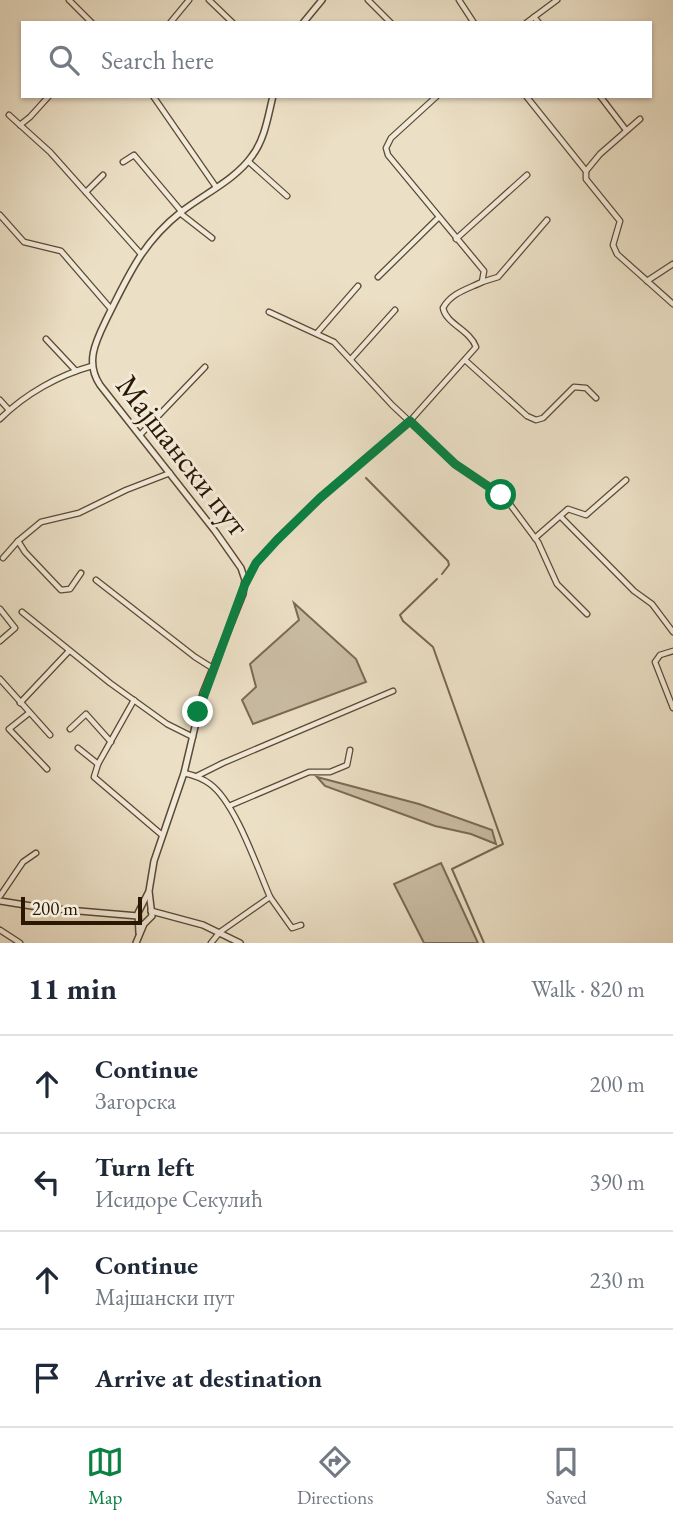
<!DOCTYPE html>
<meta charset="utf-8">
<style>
body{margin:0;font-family:"EB Garamond",serif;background:#f2f2f3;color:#1f2937}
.scale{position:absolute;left:21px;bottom:18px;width:121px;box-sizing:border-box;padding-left:7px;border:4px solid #2b1803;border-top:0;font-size:19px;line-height:24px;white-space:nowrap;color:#2b1803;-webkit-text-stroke:5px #f2ead9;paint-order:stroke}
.stop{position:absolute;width:21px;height:21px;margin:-16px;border:5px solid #0b8043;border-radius:50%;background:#fff}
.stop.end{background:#0b8043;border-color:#fff;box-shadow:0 2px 7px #0008}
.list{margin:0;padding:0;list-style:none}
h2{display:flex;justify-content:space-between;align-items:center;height:91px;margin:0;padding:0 28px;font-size:30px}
h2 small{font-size:23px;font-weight:400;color:#747a83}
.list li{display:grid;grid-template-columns:46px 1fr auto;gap:21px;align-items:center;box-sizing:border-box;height:98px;padding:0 28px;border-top:2px solid #e0e1e3}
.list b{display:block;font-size:26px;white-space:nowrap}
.list p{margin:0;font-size:23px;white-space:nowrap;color:#747a83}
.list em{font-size:23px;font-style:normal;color:#747a83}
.icon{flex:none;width:38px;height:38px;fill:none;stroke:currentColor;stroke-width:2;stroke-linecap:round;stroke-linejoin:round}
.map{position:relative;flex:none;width:673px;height:943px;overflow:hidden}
.search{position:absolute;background:#fff;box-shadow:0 2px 5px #0004;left:21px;right:21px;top:21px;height:77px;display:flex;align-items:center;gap:18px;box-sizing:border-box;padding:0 24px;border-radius:0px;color:#747a83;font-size:26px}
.sheet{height:483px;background:#fff}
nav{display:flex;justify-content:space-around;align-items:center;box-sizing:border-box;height:98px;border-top:2px solid #e0e1e3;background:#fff;font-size:19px;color:#747a83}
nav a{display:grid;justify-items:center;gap:4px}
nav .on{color:#0b8043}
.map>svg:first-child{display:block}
</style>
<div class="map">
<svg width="673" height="943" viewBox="0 0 673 943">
<rect width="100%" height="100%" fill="#ebdfc5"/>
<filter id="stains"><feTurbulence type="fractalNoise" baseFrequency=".00286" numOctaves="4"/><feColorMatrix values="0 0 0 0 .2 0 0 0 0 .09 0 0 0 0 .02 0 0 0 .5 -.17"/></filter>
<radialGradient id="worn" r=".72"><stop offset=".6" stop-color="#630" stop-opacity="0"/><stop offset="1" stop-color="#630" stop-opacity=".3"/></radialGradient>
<g fill="#cabda4" stroke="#7a6a54" stroke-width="2">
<path d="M294,603L356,659L366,682L253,724L242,700L256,687L250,664L299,620Z"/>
<path d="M317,777L419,804L492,830L496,844L471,834L435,826L325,786Z"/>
<path d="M441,863L478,943H424L394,884Z"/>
</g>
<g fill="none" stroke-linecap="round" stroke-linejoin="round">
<g stroke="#776750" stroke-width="2">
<path d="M366,478L448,561L449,565L442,574"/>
<path d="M437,579L400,615L403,621L433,647L503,844L452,869L484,943"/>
</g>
<g stroke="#5b4a34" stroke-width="7">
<g id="minor">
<path d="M69,0L92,23"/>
<path d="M209,0L233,23"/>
<path d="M368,0L391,23"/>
<path d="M459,0L474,23"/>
<path d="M534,17L539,23"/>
<path d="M170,23L189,0"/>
<path d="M526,23L557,0"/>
<path d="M153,96L216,187"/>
<path d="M526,96L586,171V179L620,221L613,245L617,254L673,304"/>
<path d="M600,96L626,130"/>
<path d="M9,115L50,152L140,253"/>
<path d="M20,125L30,117L49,96"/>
<path d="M248,161L287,196"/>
<path d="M123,162L134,155L181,211"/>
<path d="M586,171L600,154L640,119"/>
<path d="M86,192L103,175"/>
<path d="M180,213L212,238"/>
<path d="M0,215L24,242L61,251L111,309"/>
<path d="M456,239L527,175"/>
<path d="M378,277L438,218"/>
<path d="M647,281L673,264"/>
<path d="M482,282L498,277L547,220"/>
<path d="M269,312L334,342L392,405L455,464L506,499L538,542L557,584L587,614"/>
<path d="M317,333L358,286"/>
<path d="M46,339L76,371"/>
<path d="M351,359L395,310"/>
<path d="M465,360L527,416L536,420L543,418L574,387L586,388L596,398"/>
<path d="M0,400L9,410"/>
<path d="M0,419C25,394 59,375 92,366"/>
<path d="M140,435L205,367"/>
<path d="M561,517L634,591L652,604L673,632"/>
<path d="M535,538L568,509L586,515L626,480"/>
<path d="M18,541L25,552L61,590L70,589L81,573"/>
<path d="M3,558L18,541L41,522L79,513L126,490L170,473"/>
<path d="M96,580L195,657L214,669"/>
<path d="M246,584L256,563L277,539L320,498L410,421L476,347C470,330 446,324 443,308C451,293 468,289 482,282L484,271L388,155L386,148L391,138L437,96"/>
<path d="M0,609L15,628L0,641"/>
<path d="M22,612L110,683L167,724L193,737"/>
<path d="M673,651L660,655L655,662L673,708"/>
<path d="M0,679L50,735"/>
<path d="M134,700L98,764L94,777L162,835"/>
<path d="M20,703L69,651"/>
<path d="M29,713L9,729L47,769"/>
<path d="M70,729L86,714L111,742"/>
<path d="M78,748L98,764"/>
<path d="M184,773C193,775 202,778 210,784C235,802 257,867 270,897L220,932L211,943"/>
<path d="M197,776L223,763L393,691"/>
<path d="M229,806L309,772H330L347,765L350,750"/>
<path d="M0,896L23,862L36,853"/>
<path d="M270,897L292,928L301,925"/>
<path d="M0,930L20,943"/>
</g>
</g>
<g stroke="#5b4a34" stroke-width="8">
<g id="tertiary">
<path d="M303,23L322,0"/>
<path d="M0,901L44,908L138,916"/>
<path d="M151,911L203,925L240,943"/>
<path d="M139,933L138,913L148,893"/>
<path d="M136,943L144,924L152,916L149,891L154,861L184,773L203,693L243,594L245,580L241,568L215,531L100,385C84,361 97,339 108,316C129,274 143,242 181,212C204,194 235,180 252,156C265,139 268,116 273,96"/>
</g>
</g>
<use href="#minor" stroke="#f2ead9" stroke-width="4.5"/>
<use href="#tertiary" stroke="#f2ead9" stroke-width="5"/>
</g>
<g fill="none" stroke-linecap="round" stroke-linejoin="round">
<path stroke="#0b8043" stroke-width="9" d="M198,712L245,584L256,563L277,540L320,498L410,421L455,464L501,495"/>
</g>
<g text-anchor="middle" stroke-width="6" stroke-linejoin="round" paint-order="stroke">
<g font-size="32" fill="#2b1803" stroke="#f2ead9">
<text transform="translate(183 455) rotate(52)" y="11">Мајшански пут</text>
</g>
</g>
<rect width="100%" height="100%" filter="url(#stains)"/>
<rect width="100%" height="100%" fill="url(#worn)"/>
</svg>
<div class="scale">200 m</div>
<div class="stop" style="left:501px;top:495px"></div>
<div class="stop end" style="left:198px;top:712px"></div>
<div class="search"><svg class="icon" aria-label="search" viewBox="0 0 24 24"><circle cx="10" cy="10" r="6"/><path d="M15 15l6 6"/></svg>Search here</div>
</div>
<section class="sheet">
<h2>11 min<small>Walk · 820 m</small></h2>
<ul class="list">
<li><svg class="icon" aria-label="ahead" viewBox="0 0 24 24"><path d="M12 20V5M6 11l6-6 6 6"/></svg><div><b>Continue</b><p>Загорска</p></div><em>200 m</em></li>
<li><svg class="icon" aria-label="left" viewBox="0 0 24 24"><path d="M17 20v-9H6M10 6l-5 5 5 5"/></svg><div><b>Turn left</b><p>Исидоре Секулић</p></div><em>390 m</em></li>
<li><svg class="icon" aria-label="ahead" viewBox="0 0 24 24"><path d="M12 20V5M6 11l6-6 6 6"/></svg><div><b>Continue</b><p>Мајшански пут</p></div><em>230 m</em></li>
<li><svg class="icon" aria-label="arrive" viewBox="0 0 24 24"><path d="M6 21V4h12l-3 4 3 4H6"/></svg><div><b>Arrive at destination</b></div></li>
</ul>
</section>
<nav>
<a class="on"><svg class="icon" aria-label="map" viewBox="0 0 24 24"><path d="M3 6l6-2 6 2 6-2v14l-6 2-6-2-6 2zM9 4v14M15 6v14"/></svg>Map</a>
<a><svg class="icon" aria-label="directions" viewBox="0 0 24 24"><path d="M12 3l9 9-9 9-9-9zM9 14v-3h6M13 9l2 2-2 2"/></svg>Directions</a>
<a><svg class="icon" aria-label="saved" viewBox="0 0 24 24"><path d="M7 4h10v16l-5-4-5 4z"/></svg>Saved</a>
</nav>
